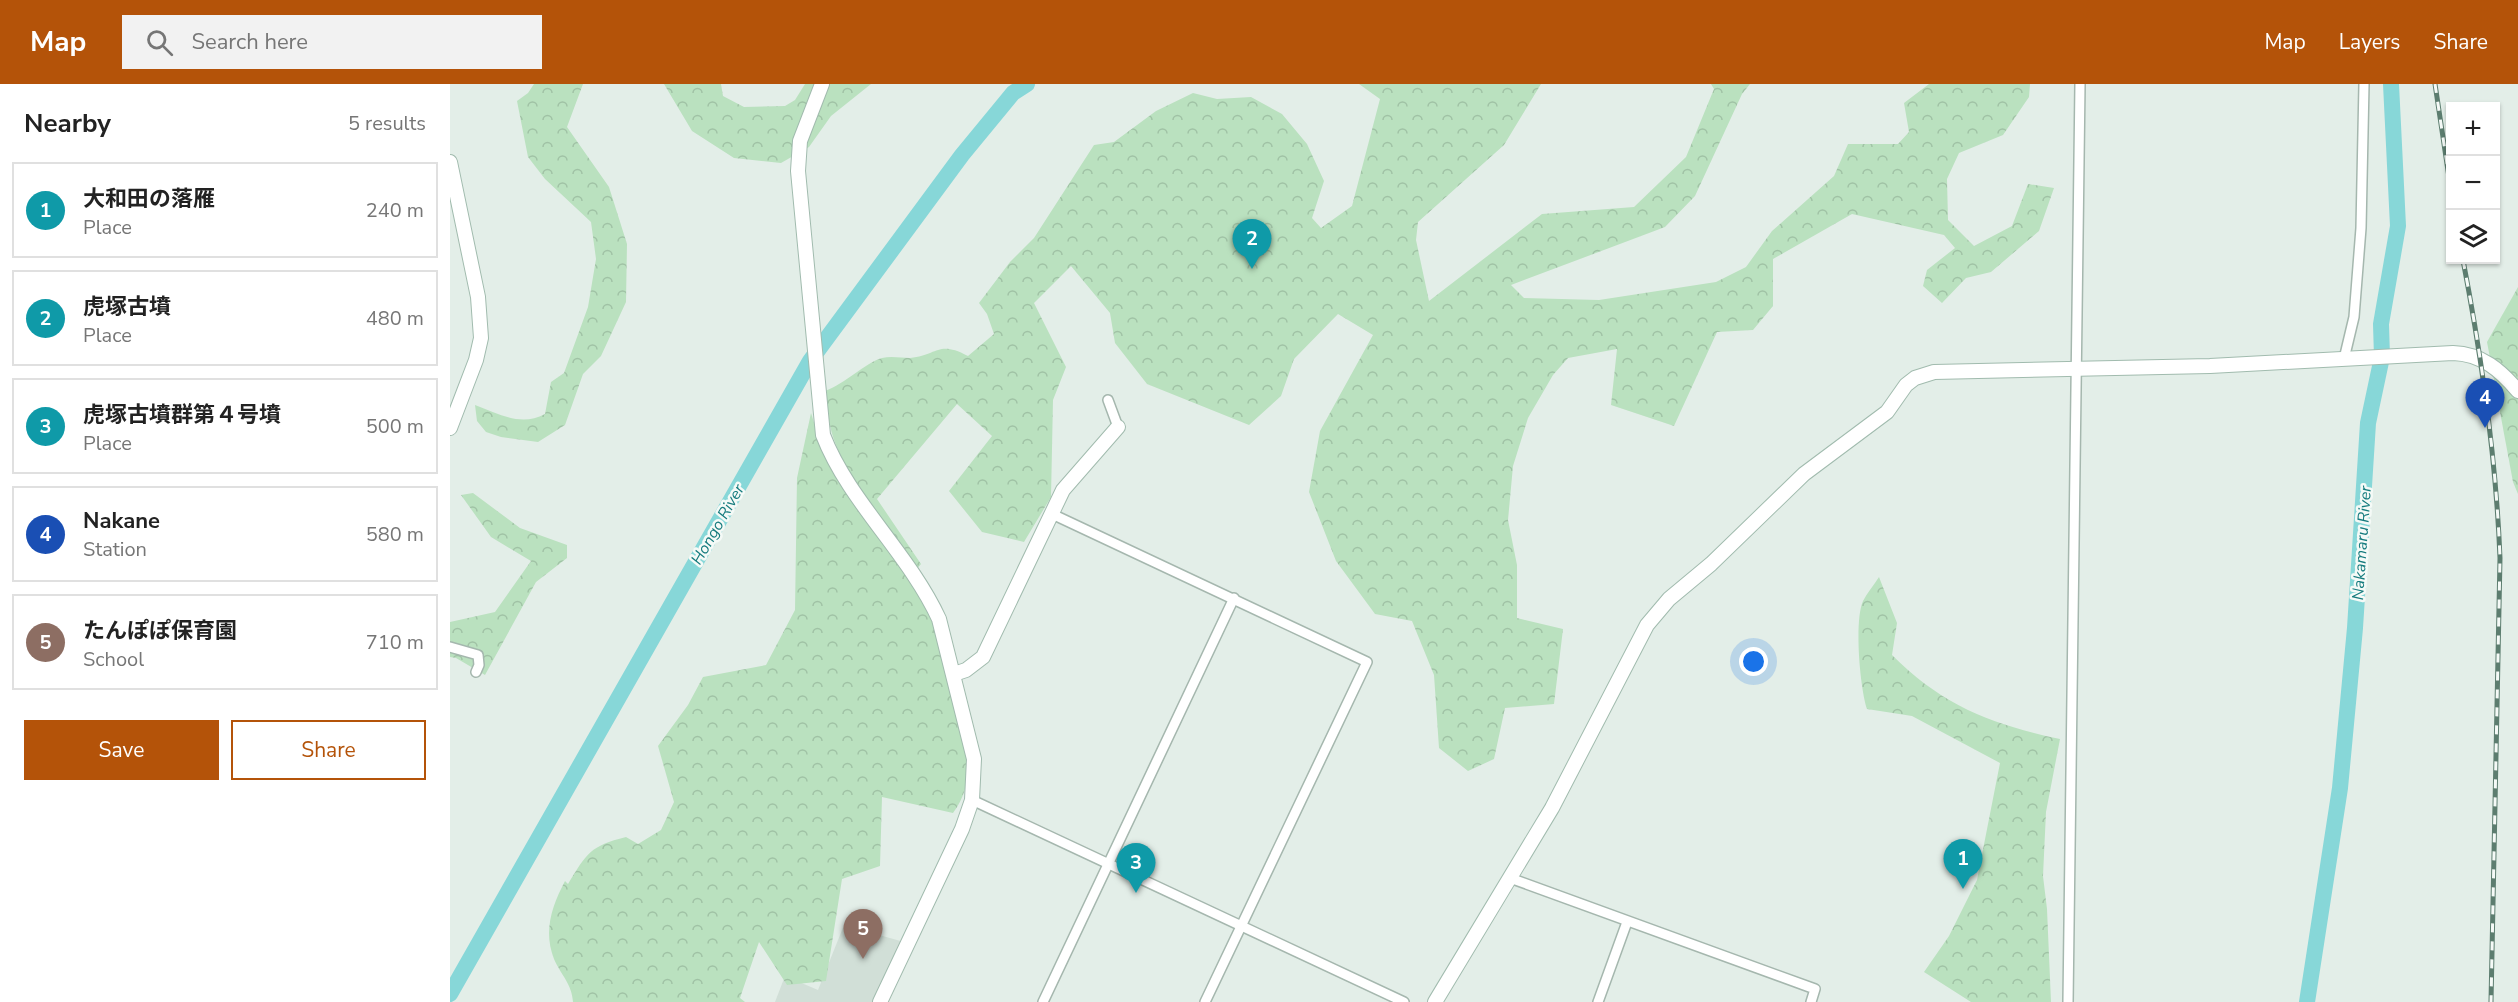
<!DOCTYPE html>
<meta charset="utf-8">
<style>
body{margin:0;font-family:"Nunito Sans","Noto Sans JP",sans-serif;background:#f2f2f2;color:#222}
.controls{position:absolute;right:18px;top:18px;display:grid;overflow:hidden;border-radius:0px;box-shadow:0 2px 4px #0004}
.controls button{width:54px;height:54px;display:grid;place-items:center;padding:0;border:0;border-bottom:2px solid #e0e0e0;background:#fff;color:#222;font:30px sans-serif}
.you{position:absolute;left:1304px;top:578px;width:21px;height:21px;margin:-15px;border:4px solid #fff;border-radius:50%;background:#1a73e8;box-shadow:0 0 0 9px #1a73e833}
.badge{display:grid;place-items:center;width:39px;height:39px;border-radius:50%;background:#b45309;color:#fff;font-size:20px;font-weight:700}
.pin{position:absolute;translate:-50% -50px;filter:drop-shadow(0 2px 3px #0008)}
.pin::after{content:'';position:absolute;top:32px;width:21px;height:18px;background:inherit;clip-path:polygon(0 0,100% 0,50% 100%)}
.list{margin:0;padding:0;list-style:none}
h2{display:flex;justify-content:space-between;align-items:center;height:78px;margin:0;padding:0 24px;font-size:26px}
h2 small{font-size:20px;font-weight:400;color:#767676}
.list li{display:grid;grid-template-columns:39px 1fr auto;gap:18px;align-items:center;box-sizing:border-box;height:96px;margin:0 12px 12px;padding:0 12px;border:2px solid #e0e0e0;border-radius:0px}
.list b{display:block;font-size:22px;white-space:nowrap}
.list p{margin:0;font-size:20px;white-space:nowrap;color:#767676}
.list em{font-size:20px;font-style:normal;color:#767676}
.actions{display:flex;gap:12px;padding:18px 24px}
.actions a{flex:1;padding:14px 0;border:2px solid #b45309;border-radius:0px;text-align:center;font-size:21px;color:#b45309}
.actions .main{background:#b45309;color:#fff}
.icon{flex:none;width:33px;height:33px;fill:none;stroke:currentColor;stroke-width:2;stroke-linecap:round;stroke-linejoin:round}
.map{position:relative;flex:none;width:2068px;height:918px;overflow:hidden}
header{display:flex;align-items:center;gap:36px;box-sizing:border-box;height:84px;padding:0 30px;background:#b45309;color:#fff}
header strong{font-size:28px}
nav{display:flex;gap:33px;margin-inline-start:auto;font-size:21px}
.search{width:420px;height:54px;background:#f2f2f2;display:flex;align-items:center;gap:15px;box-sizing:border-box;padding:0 21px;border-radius:0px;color:#767676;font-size:22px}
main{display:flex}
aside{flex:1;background:#fff}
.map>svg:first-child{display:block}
</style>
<header>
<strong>Map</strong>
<div class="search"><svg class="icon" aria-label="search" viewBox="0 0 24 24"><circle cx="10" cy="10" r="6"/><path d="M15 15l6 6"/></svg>Search here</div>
<nav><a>Map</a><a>Layers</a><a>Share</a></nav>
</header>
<main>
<aside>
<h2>Nearby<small>5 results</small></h2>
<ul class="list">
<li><span class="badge" style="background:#0f9aa8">1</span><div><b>大和田の落雁</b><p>Place</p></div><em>240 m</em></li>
<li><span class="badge" style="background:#0f9aa8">2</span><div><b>虎塚古墳</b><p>Place</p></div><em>480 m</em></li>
<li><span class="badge" style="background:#0f9aa8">3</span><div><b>虎塚古墳群第４号墳</b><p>Place</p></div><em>500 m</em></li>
<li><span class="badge" style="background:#1a4fb4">4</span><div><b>Nakane</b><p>Station</p></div><em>580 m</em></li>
<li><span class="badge" style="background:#8d6e63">5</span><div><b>たんぽぽ保育園</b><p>School</p></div><em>710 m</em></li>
</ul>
<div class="actions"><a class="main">Save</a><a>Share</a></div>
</aside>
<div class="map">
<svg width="2068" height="918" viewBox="0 0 2068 918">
<defs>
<pattern id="forest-crowns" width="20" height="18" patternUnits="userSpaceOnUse" patternTransform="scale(1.5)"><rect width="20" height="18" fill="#bae1bf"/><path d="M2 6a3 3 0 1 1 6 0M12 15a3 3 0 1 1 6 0" fill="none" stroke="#a0c2a5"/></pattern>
</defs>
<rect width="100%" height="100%" fill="#e3eee8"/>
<path fill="#d1dfd7" d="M394,841L454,858L425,918H325L335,892L368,906Z"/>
<g fill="url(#forest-crowns)">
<path d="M84,0H133L117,43L159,103L177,160L176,218L151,272L133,290L115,341L88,358L51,353L36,348L27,337L25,321C49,330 71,343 95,330L101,298L114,289L138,223L146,175L141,138L95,95L78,73L67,17L78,9Z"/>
<path d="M214,0H271L273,12L294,23L335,22L345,16L355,0H421L381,32L359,63L331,79L284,74L242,47Z"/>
<path d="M909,0H1091L1054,61L968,138L966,156L979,217L1092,130L1184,123L1236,73L1264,5L1261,0H1300L1292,10L1245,112L1215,143L1061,201L1074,214L1149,216L1266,198L1296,183L1322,147L1384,92L1398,60H1448L1459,48L1454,19L1479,0H1580L1579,13L1553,51L1509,69L1497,95L1498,136L1524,162L1562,142L1578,100L1604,104L1589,147L1541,188L1516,194L1492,219L1473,202L1477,186L1505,164L1494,151L1402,130L1323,175V222L1303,246L1267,248L1224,342L1161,321L1167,265L1118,274L1103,291L1078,334L1063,382L1058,436L1067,481V534L1113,545L1104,620L1055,624L1044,675L1018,687L989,664L984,591L962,537L925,530L886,477L859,408L870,347L923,251L888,230L844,275L831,312L799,341L697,300L665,259L660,229L621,182L584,219L616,283L603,316L601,413L574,458L532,448L499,407L542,352L507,320L427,415L471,480L466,486C439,446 404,406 386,361C379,344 377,325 375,307C395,300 415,279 432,274C441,272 452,274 460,274C488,271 488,256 518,272L544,250L537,230L529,219L560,178L584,154L644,61L664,58L706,27L743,9L767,15L801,13L832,30L857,60L874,97L862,134L871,144L902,122L930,15Z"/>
<path d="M2068,203V410L2063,398L2037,258Z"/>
<path d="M361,329L375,373L460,491L483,535L517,667C519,692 518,708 503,729L432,713L430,782L392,795L376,897L337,901L309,858L290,914L295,918H123C122,900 111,891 104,875C93,847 102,822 115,797L118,800C137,769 140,762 176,753L188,760L211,746L224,718L208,662L238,621L253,593L316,581L345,526L347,394Z"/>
<path d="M23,409L70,444L117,461V474L86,498L35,591L6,574L0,573V538L45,528L81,477L41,453L11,411Z"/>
<path d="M1429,493L1447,539L1442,571C1493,622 1541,640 1610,655L1596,728L1593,792L1597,825L1601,918H1521L1474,888L1499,852L1527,796L1550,679L1462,632L1417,625C1410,604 1404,537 1413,517C1417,509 1424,501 1429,493Z"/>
</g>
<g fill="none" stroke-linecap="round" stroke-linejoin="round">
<g stroke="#87d7d8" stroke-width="16">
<path d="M0,910L360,277L512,71L563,9L577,0"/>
<path d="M1857,918L1890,704L1905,544L1918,339L1932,273L1931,240L1948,142L1941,0"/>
</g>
<g stroke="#a5b7ae" stroke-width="12">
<g id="street">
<path d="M1894,275L1904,233L1911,144L1914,0"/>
<path d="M658,316L668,343"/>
<path d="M602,430L917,578L755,918"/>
<path d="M0,563L28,571L29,581L26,588"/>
<path d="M522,716L954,918"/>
<path d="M1060,794L1365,905L1361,918"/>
<path d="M593,918L784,514"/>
<path d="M1148,918L1177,838"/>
<path d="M1618,918L1630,0"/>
</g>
</g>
<g stroke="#a1bbae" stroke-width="16">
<g id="secondary">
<path d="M372,0L350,57L348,87L373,351C399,418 458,468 489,535L524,675L522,716L512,745L430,918"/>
<path d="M0,78L28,213L31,254L26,276L0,344"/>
<path d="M504,590L516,586L533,573L613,406L668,343"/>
<path d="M985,918L1102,724L1197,541L1219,515L1261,480L1354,390L1437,328L1456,301L1465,294L1484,288L1760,282L2003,269C2032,270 2050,286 2068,307"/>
</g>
</g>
<use href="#street" stroke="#fff" stroke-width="9"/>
<use href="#secondary" stroke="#fff" stroke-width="14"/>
<g stroke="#5c7d6f" stroke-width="5">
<g id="rail">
<path d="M1985,0L2000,100"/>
<path d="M2013,176C2032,275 2046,373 2050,474L2041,918"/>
</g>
</g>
<use href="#rail" stroke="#f5faf7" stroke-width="3" stroke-dasharray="9" stroke-linecap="butt"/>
</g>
<g text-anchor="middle" stroke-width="5" stroke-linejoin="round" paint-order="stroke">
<g font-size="16" font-style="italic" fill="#157b7e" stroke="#f5faf7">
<text transform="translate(267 440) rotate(-60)" y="6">Hongo River</text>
<text transform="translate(1911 459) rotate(-86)" y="6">Nakamaru River</text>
</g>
</g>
</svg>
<div class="controls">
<button>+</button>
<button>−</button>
<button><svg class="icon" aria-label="layers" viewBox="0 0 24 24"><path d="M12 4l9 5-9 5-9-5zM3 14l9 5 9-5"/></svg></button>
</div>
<div class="you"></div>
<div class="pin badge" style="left:1513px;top:805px;background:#0f9aa8">1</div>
<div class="pin badge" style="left:802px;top:185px;background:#0f9aa8">2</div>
<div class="pin badge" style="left:686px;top:809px;background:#0f9aa8">3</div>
<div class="pin badge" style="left:2035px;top:344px;background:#1a4fb4">4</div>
<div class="pin badge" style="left:413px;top:875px;background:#8d6e63">5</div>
</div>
</main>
